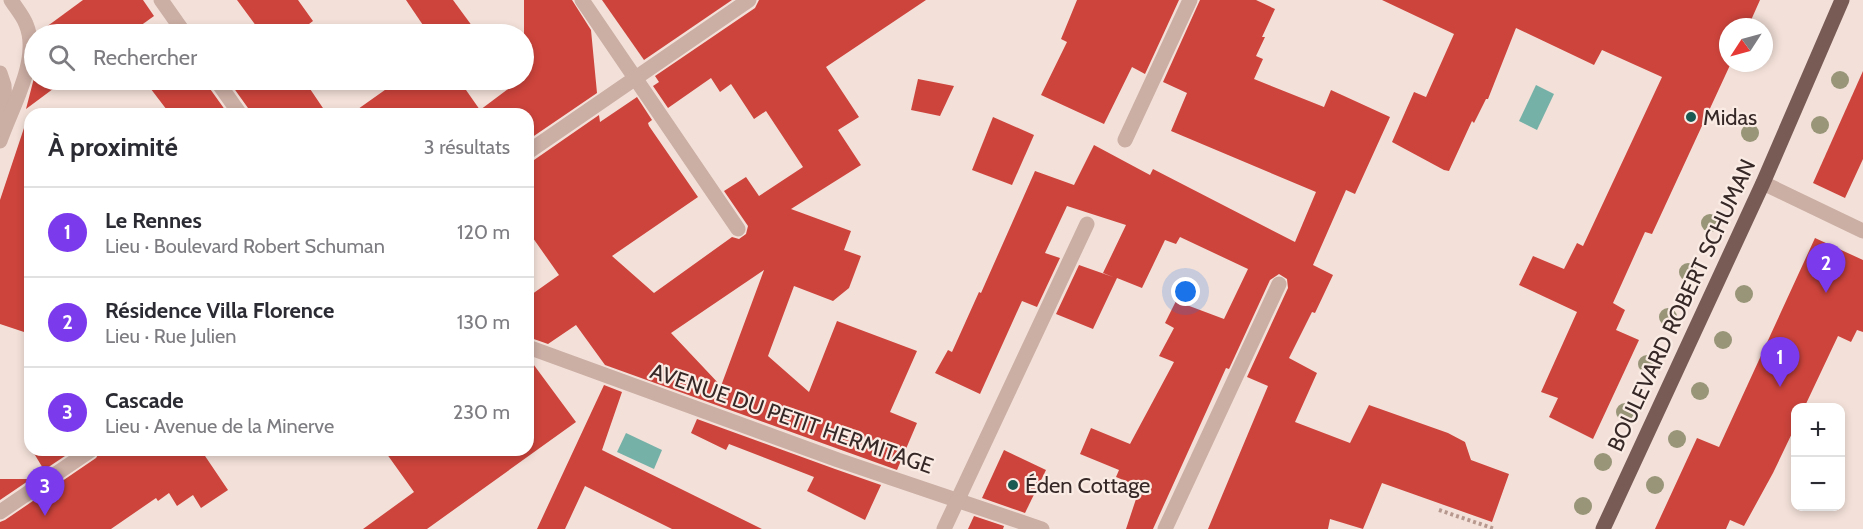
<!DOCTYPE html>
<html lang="fr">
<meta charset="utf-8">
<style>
body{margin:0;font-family:Cabin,sans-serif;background:#f7f7f7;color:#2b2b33}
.controls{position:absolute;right:18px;bottom:18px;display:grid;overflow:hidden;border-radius:12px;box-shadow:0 3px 9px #0003}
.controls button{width:54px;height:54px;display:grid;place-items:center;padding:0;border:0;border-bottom:2px solid #e1e1e2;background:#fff;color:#2b2b33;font:30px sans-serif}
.compass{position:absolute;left:1719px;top:18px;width:54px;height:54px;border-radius:50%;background:#fff;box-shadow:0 3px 9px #0003;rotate:234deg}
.you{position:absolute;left:1186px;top:292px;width:21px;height:21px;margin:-15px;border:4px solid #fff;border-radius:50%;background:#1a73e8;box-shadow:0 0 0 9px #1a73e833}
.badge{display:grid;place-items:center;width:39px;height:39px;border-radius:50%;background:#7c3aed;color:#fff;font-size:20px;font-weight:700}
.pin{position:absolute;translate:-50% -50px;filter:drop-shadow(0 2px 3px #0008)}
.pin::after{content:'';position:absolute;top:32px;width:21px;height:18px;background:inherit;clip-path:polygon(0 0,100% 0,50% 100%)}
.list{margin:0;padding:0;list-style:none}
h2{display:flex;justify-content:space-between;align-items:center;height:78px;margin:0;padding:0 24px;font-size:26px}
h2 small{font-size:20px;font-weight:400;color:#7c7c81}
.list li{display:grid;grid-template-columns:39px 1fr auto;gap:18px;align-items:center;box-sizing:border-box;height:90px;padding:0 24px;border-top:2px solid #e1e1e2}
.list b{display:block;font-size:22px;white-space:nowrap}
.list p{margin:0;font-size:20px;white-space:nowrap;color:#7c7c81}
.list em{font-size:20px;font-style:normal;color:#7c7c81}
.icon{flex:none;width:33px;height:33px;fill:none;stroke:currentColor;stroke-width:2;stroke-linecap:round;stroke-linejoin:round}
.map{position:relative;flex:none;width:1863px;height:529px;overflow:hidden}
.search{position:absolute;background:#fff;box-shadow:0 3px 9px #0003;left:24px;top:24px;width:510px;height:66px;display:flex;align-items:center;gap:15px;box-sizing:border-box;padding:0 21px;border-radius:33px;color:#7c7c81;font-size:22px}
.panel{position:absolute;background:#fff;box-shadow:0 3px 9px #0003;left:24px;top:108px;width:510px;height:348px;border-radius:18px}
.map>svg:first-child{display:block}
</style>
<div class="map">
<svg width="1863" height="529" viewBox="0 0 1863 529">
<rect width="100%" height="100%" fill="#f3e1d9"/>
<g fill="#76b1a8">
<path d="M1536,85L1554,94L1537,130L1519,121Z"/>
<path d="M626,433L662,450L654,469L617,452Z"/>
</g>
<g fill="#cd443c" fill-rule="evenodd">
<path d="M83,0H143L154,16L129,34H39L38,33Z"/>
<path d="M237,0H298L313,21L301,30L305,34H262Z"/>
<path d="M406,0H453L478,34H429Z"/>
<path d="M524,0H572L591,30L597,93L528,140V114H351L399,80H459L480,110L520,80H524Z"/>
<path d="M602,0H732L644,60Z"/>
<path d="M759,0H926L826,67L859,117L838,130L861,165L791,209L851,231L844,250L861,256L849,288L833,301L794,286L768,356L809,392L837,321L917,351L890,412L917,423L897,470L605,365L576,325L548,344L528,337V297L559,275L528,231V162L534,160L599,115L600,122L637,97L652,120L648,123L649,126L698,197L612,256L654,293L732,237L739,239L746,234L748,226L724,191L746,177L759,196L803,167L766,111L754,119L731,84L720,92L711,78L668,108L653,86L659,82L655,76L755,8ZM764,270L721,386L671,333Z"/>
<path d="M1077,0H1179L1145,74L1132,67L1104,124L1041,95L1067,42L1061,39Z"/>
<path d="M1200,0H1256L1275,9L1262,37H1265L1256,56L1263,59L1254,79L1324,107L1331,90L1390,117L1355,194L1346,190L1313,265L1333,275L1315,313L1312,312L1289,358L1317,373L1295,422L1350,443L1369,405L1448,433L1465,442L1471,460L1509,474L1492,522L1382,483L1363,529L1330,519L1328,529H1208L1268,386L1247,377L1288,288L1287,279L1279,274L1270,280L1229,369L1226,368L1153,529H1126L1140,487L1116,477L1119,470L1080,454L1091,428L1130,444L1174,362L1159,356L1174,328L1165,323L1176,301L1224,319L1248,269L1180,237L1176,244L1165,240L1142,288L1117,278L1093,329L1056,314L1079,265L1113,277L1103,273L1126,225L1067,206L1045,253L1060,258L1037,307L1022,301L980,394L935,373L948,350L952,352L979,292L981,293L1035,171L1074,185L1094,145L1150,175L1153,169L1295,242L1316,192L1171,131L1187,93L1163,82Z"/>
<path d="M1382,0H1760L1748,27H1728V63H1731L1652,234L1645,232L1613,303L1625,310L1616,330L1639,340L1593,439L1549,417L1558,398L1541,392L1577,312L1519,285L1533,256L1564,269L1577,243L1583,246L1662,77L1602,50L1594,65L1516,28L1488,99H1486L1474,123L1472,121L1449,171L1444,170L1392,142L1414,92L1426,97L1454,34Z"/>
<path d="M1863,71V159L1845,198L1813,183Z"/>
<path d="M34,78V80H65L26,109Z"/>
<path d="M918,79L954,86L940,116L911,110Z"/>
<path d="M144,80H206L208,86L228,114H170Z"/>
<path d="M228,80H304L327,114H250L248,108Z"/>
<path d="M993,117L1034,135L1012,185L972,170Z"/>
<path d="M25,125L30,126V317L24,332L0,324V200Z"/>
<path d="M1815,238L1863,260V332L1857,330L1851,342L1838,336L1804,408H1796V425L1773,473L1744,526L1730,520L1726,529H1655L1697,438L1719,447Z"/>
<path d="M528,357L576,422L427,529H363L414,492L384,450H528Z"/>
<path d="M604,385L622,392L602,450L762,529H672L585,486L565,529H537Z"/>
<path d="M697,419L835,469L881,485L865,520L807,491L814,477L729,444L726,450L691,433Z"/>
<path d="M32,450H74L44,470Z"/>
<path d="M101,450H201L228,490L201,508L193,495L177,506L169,493L158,501L156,498L111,529H0V522L5,520L96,458Z"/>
<path d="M1004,450L1046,470L1025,513L982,498Z"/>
<path d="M0,479H31L0,500Z"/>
<path d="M974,516L1004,526L1003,529H968Z"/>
</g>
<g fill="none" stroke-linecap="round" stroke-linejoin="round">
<path stroke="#b7988e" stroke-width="4" stroke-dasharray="3 3" stroke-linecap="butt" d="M1439,510L1495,529"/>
<g stroke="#cbaea4" stroke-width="15">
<path d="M161,0L185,34"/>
<path d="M582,0L738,229"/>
<path d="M0,73L4,85L6,120"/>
<path d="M216,80L240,114"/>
<path d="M1125,140L1190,0"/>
<path d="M0,141C11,108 41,59 26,24C23,16 16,8 11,0"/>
<path d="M528,152L749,0"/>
<path d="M1763,183L1863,231"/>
<path d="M528,347L838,460L1042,529"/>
<path d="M0,512L91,450"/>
<path d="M944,529L1087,224"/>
<path d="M1165,529L1279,284"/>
</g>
<path stroke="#795b56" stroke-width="15" d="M1603,529L1763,183L1842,0"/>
</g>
<g fill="#989578">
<circle cx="1840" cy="80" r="9"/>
<circle cx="1820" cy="125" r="9"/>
<circle cx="1750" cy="133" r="9"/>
<circle cx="1710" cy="223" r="9"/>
<circle cx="1688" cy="272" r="9"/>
<circle cx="1744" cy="294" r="9"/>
<circle cx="1668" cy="317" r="9"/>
<circle cx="1723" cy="340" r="9"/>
<circle cx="1647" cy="364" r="9"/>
<circle cx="1700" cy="391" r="9"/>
<circle cx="1625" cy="412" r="9"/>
<circle cx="1677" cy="439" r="9"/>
<circle cx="1603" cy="462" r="9"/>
<circle cx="1655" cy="485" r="9"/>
<circle cx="1583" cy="506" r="9"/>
</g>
<g fill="#195a52" stroke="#faece5" stroke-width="2">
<circle cx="1691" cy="117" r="6"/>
<circle cx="1013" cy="485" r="6"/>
</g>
<g text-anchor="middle" stroke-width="4.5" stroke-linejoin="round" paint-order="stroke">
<g font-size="22" fill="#362826" stroke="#faece5" text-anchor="start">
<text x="1703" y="125">Midas</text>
<text x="1025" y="493">Éden Cottage</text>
</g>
<g font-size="22" fill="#362826" stroke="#faece5">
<text transform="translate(1681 305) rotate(-65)" y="8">BOULEVARD ROBERT SCHUMAN</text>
<text transform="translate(792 418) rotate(19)" y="8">AVENUE DU PETIT HERMITAGE</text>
</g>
</g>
</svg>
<div class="controls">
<button>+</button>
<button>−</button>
</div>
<svg class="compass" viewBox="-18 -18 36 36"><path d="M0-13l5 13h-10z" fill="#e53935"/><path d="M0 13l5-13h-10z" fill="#7c7c81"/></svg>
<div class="you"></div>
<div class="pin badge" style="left:1780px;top:387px">1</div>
<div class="pin badge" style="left:1826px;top:293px">2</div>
<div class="pin badge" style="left:45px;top:516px">3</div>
<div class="search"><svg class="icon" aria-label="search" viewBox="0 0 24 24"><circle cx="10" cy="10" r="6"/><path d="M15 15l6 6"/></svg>Rechercher</div>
<section class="panel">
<h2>À proximité<small>3 résultats</small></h2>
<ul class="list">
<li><span class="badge">1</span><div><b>Le Rennes</b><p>Lieu · Boulevard Robert Schuman</p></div><em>120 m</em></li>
<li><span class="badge">2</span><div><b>Résidence Villa Florence</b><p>Lieu · Rue Julien</p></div><em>130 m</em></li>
<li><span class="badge">3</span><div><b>Cascade</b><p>Lieu · Avenue de la Minerve</p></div><em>230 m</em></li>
</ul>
</section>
</div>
